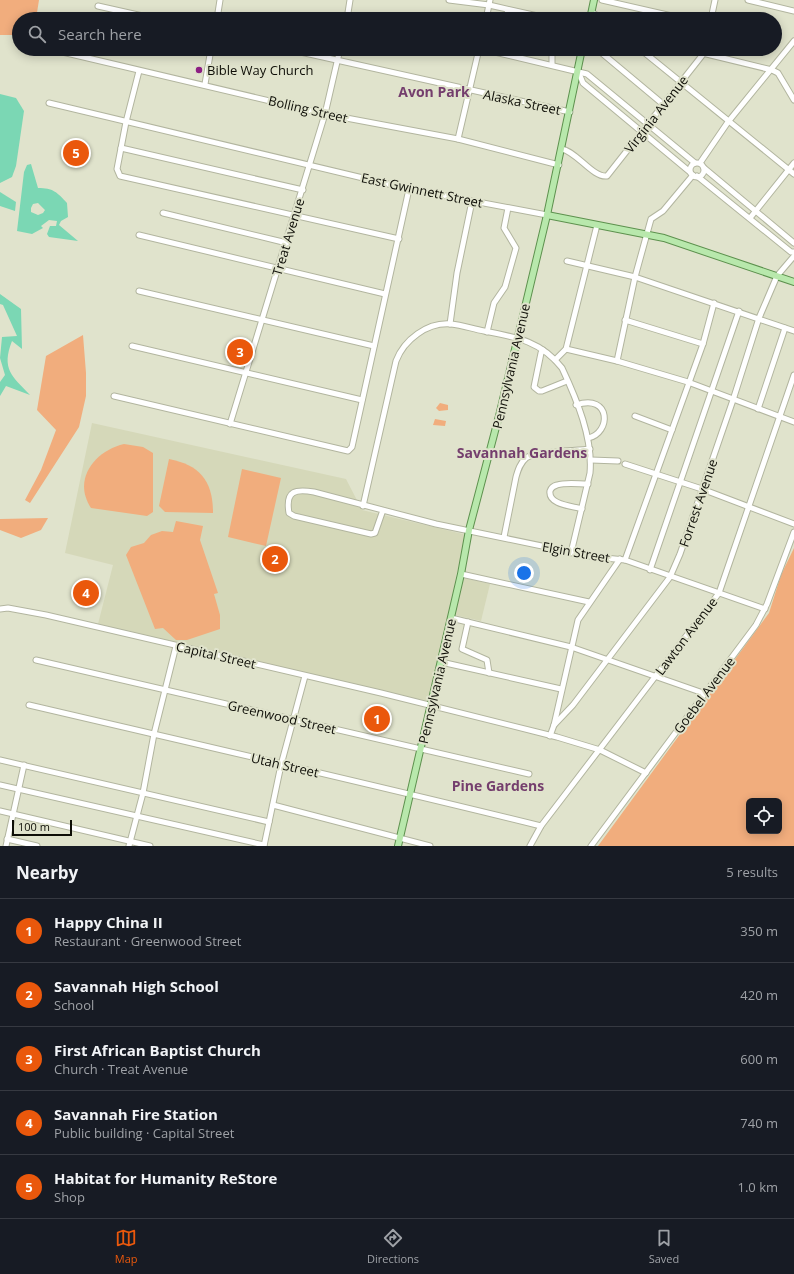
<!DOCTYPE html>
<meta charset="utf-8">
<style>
:root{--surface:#171b24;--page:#242831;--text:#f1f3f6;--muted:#9ea1a6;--line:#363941;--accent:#ea580c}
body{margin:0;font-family:"Open Sans",sans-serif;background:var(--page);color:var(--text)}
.controls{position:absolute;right:12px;bottom:12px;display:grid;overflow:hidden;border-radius:6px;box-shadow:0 2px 10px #0003}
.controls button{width:36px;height:36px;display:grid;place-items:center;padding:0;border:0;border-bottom:1px solid var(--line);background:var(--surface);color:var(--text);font:20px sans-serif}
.scale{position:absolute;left:12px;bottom:10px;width:60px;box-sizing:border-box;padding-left:4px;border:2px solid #0e0e07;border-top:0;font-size:11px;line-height:14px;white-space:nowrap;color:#0e0e07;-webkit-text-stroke:3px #e0e3cc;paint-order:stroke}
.you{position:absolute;left:524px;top:573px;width:14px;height:14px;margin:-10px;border:3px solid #fff;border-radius:50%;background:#1a73e8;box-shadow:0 0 0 6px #1a73e833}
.badge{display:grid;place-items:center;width:26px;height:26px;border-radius:50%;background:var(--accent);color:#fff;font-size:13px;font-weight:700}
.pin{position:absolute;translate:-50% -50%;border:2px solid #fff;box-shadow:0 1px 4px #0006}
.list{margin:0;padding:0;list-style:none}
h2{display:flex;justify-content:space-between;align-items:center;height:52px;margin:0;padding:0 16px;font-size:17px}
h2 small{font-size:13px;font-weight:400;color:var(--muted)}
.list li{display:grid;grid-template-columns:26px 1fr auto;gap:12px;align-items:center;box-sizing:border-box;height:64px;padding:0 16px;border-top:1px solid var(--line)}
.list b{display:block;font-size:15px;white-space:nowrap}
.list p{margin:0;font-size:13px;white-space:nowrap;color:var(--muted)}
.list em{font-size:13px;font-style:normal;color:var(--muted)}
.icon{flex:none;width:22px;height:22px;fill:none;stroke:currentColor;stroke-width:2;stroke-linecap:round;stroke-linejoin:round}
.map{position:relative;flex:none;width:794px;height:846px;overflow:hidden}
.search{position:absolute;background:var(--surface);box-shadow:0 2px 10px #0003;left:12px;right:12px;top:12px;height:44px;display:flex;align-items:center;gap:10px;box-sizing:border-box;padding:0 14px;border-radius:22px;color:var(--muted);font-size:15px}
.sheet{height:372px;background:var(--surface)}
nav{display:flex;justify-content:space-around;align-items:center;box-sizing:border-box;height:56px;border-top:1px solid var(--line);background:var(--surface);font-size:11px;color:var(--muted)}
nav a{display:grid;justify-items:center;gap:2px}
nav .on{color:var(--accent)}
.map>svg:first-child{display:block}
.built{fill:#d5d8b9}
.green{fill:#f1ad7d;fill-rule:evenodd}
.water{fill:#7bd7b4;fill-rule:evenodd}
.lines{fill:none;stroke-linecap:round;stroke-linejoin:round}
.minor-casing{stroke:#b2b59f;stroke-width:7}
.major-casing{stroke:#5d914e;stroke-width:8}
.minor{stroke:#fff;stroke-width:5}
.major{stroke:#b8e8ac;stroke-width:6}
.poi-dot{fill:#8c1f83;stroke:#e0e3cc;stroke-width:1.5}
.labels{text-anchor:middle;stroke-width:4;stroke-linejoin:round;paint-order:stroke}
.poi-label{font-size:13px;fill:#0e0e07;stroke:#e0e3cc;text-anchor:start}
.street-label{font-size:13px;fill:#0e0e07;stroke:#e0e3cc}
.neighbourhood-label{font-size:14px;font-weight:bold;fill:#743e6d;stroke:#e0e3cc}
</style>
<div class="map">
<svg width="794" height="846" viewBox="0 0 794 846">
<rect width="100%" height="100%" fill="#e0e3cc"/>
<g class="built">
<path d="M92 423 346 479 362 510 467 535 457 572 431 706 98 624 113 565 65 553Z"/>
<path d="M464 578 490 584 481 621 455 615Z"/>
</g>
<g class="green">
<path d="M0 0H39L36 19H19V35H0Z"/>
<path d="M83 335 86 373V396L79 427 30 503 25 500 41 470 56 430 37 410 46 356Z"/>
<path d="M440 403 448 405V410L439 411 436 408Z"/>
<path d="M435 419 446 421 445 426 433 425Z"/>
<path d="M124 444 143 447 153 453V512L147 516 91 508C72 479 95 451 124 444Z"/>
<path d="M169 459C200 465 213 481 213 513L165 512 159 506Z"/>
<path d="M242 469 281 478 266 546 228 537Z"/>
<path d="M48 518 41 530 21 538 0 530V519Z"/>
<path d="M176 521 203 526 200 540 218 593 214 594 220 615V629L187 640H176L163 628 155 629 126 555 131 547 144 543 151 535 162 531 173 532Z"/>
<path d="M794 548V846H598L769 613 781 575ZM749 801H779V831H749Z"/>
</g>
<g class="water">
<path d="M0 94 16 98 24 111 16 166 12 177 0 183Z"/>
<path d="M31 164 38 188C53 188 57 192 67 203L68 217 61 221 59 225 78 241 49 237 47 234 50 226H56L57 221 49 220 41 226 43 228 32 234 17 231 24 172 27 165ZM38 203 45 210 43 213 38 215 31 212V208L33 204Z"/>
<path d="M0 192 16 202 15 211 0 206Z"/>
<path d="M0 294 21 309 22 349 12 341C1 369 12 376 30 395L6 386 0 396V382L5 375 0 358 2 337 17 336 3 305 0 304Z"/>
</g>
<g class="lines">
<defs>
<g id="minor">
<path d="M449 0 489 5 551 19"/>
<path d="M602 0 685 19"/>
<path d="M748 0 794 11"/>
<path d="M98 6 156 19"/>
<path d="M507 10 512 19"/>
<path d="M592 12 602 19"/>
<path d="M217 19 220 0"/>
<path d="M347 19 350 0"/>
<path d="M486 19 490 0"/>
<path d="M711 19 715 0"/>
<path d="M287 49 570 112"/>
<path d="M415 49 435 52"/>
<path d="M482 49 587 74 695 163"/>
<path d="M548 49 552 54V64"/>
<path d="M597 49 664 105"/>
<path d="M640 49 794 174"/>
<path d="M686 49 772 70 778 73 794 100"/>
<path d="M58 51 325 114 458 139 559 165"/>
<path d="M139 71 126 122 117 169 120 176 399 239"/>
<path d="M578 71 583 83 690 172"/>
<path d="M205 84 211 49"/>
<path d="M49 103 409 189 547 215"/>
<path d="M458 139 479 49"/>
<path d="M121 148 303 190"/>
<path d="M562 149C577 152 593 178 607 176L704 53 705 49"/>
<path d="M700 163 728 122 794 41"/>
<circle cx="697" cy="170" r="7"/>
<path d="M704 168 794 243"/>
<path d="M697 176 791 252H794"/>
<path d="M163 213 287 243"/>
<path d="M750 218 794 163"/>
<path d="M139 235 385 294"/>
<path d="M567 261 635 277 794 331"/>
<path d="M139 291 374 346"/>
<path d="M625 320 703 344"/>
<path d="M450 324 457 273 472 201"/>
<path d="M487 332 494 303 505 287 516 248 504 228 508 208"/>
<path d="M132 346 362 400"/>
<path d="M566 349 617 361 688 382 794 422"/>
<path d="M543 350 541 353 534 387 539 391H542L567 381"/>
<path d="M555 360 566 349 597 225"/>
<path d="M617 361 635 277 651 219 663 211 693 175"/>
<path d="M114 396 348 451 352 447 409 189"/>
<path d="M576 405C612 393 611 434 588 438"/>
<path d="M758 409 785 328"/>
<path d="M635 416 672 430"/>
<path d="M230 424 325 114 340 49"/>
<path d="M591 460 618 461"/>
<path d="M625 464 702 489 794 524"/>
<path d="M363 506 396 361C404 340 427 322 451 324 462 325 473 329 484 331 516 337 541 341 562 368 577 400 593 438 590 473L571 553"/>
<path d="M582 509C573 506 548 505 550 491 551 488 553 486 557 485 566 482 578 484 588 484"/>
<path d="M383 510 375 533 371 534 294 516 289 513C285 490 296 489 314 492L436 524 595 557 625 560 765 609"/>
<path d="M504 537 516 477C518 470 520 463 526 458 535 451 576 451 590 449"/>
<path d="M625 560 703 344 714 303"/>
<path d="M650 570 739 311"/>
<path d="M461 574 589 602"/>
<path d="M0 609 8 608 46 615 381 693 557 737 600 750 646 773"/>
<path d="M451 618 571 647 706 694"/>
<path d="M468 622 462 649 487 660 489 673"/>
<path d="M36 660 529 774"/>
<path d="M441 662 561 689"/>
<path d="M29 705C200 745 371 784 541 826"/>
<path d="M554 725 573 705 670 577 680 554 733 400 759 318 777 276 794 256"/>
<path d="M550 736 554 725 578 620 620 559"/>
<path d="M0 760 269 822"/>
<path d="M0 785 264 845"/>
<path d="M273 805 430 846"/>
<path d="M0 811 150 846"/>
<path d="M7 839 37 846"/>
<path d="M6 846 24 765"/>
<path d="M129 846 143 793 154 734 176 646"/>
<path d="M264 846 281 765 305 676"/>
<path d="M530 846 541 826 719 593 794 375"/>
<path d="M591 846 756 625 767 604 794 532"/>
</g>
<g id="major">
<path d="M590 19 594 0"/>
<path d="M547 215 664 238 794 282"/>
<path d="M398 846 461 574 469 530 500 412 547 215 582 49"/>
</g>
</defs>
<use href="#minor" class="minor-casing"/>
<use href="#major" class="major-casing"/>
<use href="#minor" class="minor"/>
<use href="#major" class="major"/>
</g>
<circle class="poi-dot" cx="199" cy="70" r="4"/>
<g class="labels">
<g class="poi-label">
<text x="207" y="75">Bible Way Church</text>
</g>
<g class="street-label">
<text transform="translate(522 102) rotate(12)" y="5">Alaska Street</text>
<text transform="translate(308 109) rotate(13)" y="5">Bolling Street</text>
<text transform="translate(656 114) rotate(-52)" y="5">Virginia Avenue</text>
<text transform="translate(422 190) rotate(12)" y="5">East Gwinnett Street</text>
<text transform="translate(288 237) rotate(-73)" y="5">Treat Avenue</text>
<text transform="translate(511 366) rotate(-77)" y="5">Pennsylvania Avenue</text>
<text transform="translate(698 503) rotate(-71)" y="5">Forrest Avenue</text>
<text transform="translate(576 552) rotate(10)" y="5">Elgin Street</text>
<text transform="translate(686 636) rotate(-53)" y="5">Lawton Avenue</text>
<text transform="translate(216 655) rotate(13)" y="5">Capital Street</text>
<text transform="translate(437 681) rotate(-77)" y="5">Pennsylvania Avenue</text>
<text transform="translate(704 695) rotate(-53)" y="5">Goebel Avenue</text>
<text transform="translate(282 717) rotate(13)" y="5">Greenwood Street</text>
<text transform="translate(285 765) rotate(13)" y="5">Utah Street</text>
</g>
<g class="neighbourhood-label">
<text x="434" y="97">Avon Park</text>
<text x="522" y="458">Savannah Gardens</text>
<text x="498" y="791">Pine Gardens</text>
</g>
</g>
</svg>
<div class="controls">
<button><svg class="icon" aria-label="locate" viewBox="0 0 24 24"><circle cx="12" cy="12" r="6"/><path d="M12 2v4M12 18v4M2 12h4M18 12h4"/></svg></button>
</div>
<div class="scale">100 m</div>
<div class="you"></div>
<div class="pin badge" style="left:377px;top:719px">1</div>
<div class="pin badge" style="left:275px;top:559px">2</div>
<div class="pin badge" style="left:240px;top:352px">3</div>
<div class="pin badge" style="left:86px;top:593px">4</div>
<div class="pin badge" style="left:76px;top:153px">5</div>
<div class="search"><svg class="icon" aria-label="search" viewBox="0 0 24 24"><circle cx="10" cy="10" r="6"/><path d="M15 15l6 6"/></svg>Search here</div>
</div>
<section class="sheet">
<h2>Nearby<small>5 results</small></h2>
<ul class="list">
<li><span class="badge">1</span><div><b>Happy China II</b><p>Restaurant · Greenwood Street</p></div><em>350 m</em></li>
<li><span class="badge">2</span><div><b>Savannah High School</b><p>School</p></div><em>420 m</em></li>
<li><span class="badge">3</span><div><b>First African Baptist Church</b><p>Church · Treat Avenue</p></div><em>600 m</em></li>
<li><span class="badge">4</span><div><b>Savannah Fire Station</b><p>Public building · Capital Street</p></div><em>740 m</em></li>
<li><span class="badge">5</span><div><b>Habitat for Humanity ReStore</b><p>Shop</p></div><em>1.0 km</em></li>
</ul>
</section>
<nav>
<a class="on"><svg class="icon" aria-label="map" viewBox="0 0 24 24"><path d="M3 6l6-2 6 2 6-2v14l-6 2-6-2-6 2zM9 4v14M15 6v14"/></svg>Map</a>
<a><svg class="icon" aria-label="directions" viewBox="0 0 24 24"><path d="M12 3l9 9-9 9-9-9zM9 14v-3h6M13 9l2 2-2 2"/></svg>Directions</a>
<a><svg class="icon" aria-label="saved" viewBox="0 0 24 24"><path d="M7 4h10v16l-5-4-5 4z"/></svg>Saved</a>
</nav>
